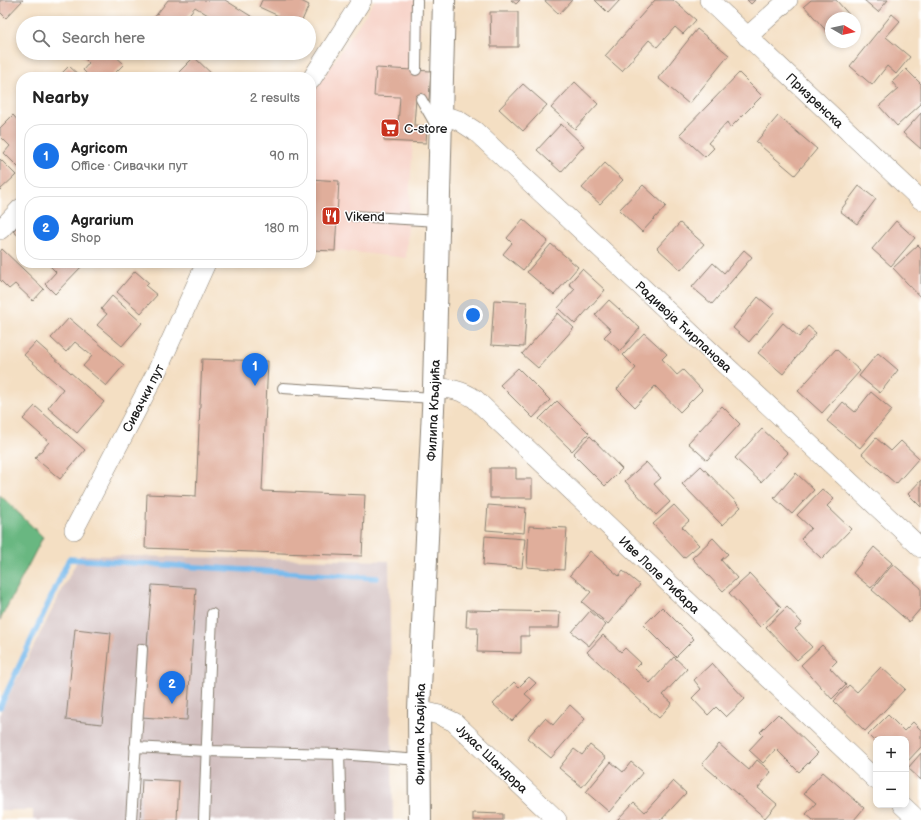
<!DOCTYPE html>
<meta charset="utf-8">
<style>
:root{--surface:#fff;--page:#f6f6f6;--text:#222;--muted:#767676;--line:#e0e0e0;--accent:#1a73e8}
body{margin:0;font-family:"Balsamiq Sans",sans-serif;background:var(--page);color:var(--text)}
.controls{position:absolute;right:12px;bottom:12px;display:grid;overflow:hidden;border-radius:8px;box-shadow:0 2px 6px #0003}
.controls button{width:36px;height:36px;display:grid;place-items:center;padding:0;border:0;border-bottom:1px solid var(--line);background:var(--surface);color:var(--text);font:20px sans-serif}
.compass{position:absolute;left:825px;top:12px;width:36px;height:36px;border-radius:50%;background:var(--surface);box-shadow:0 2px 6px #0003;rotate:99deg}
.you{position:absolute;left:473px;top:315px;width:14px;height:14px;margin:-10px;border:3px solid #fff;border-radius:50%;background:#1a73e8;box-shadow:0 0 0 6px #1a73e833}
.badge{display:grid;place-items:center;width:26px;height:26px;border-radius:50%;background:var(--accent);color:#fff;font-size:13px;font-weight:700}
.pin{position:absolute;translate:-50% -33px;filter:drop-shadow(0 1px 2px #0008)}
.pin::after{content:'';position:absolute;top:21px;width:14px;height:12px;background:inherit;clip-path:polygon(0 0,100% 0,50% 100%)}
.list{margin:0;padding:0;list-style:none}
h2{display:flex;justify-content:space-between;align-items:center;height:52px;margin:0;padding:0 16px;font-size:17px}
h2 small{font-size:13px;font-weight:400;color:var(--muted)}
.list li{display:grid;grid-template-columns:26px 1fr auto;gap:12px;align-items:center;box-sizing:border-box;height:64px;margin:0 8px 8px;padding:0 8px;border:1px solid var(--line);border-radius:16px}
.list b{display:block;font-size:15px;white-space:nowrap}
.list p{margin:0;font-size:13px;white-space:nowrap;color:var(--muted)}
.list em{font-size:13px;font-style:normal;color:var(--muted)}
.icon{flex:none;width:22px;height:22px;fill:none;stroke:currentColor;stroke-width:2;stroke-linecap:round;stroke-linejoin:round}
.map{position:relative;flex:none;width:921px;height:820px;overflow:hidden}
.search{position:absolute;background:var(--surface);box-shadow:0 2px 6px #0003;left:16px;top:16px;width:300px;height:44px;display:flex;align-items:center;gap:10px;box-sizing:border-box;padding:0 14px;border-radius:22px;color:var(--muted);font-size:15px}
.panel{position:absolute;background:var(--surface);box-shadow:0 2px 6px #0003;left:16px;top:72px;width:300px;height:196px;border-radius:16px}
.map>svg:first-child{display:block}
.built{fill:#f7d1c6}
.industrial{fill:#d2bfbf}
.forest{fill:#69b781;stroke:#426a4e}
.lines{fill:none;stroke-linecap:round;stroke-linejoin:round}
.stream{stroke:#76b9ec;stroke-width:5.5}
.building{fill:#e0ae9b}
.lane-casing{stroke:#887e70;stroke-width:12}
.street-casing{stroke:#887e70;stroke-width:20}
.secondary-casing{stroke:#887e70;stroke-width:24}
.lane{stroke:#fff;stroke-width:10}
.street{stroke:#fff;stroke-width:19}
.secondary{stroke:#fff;stroke-width:22}
.labels{text-anchor:middle;stroke-width:3;stroke-linejoin:round;paint-order:stroke}
.street-label{font-size:13px;fill:#1c1c1c;stroke:#fff}
.poi-label{font-size:13px;fill:#1c1c1c;stroke:#fff;text-anchor:start}
</style>
<div class="map">
<svg width="921" height="820" viewBox="0 0 921 820">
<rect width="100%" height="100%" fill="#fff"/>
<filter id="ink" filterUnits="userSpaceOnUse"><feTurbulence type="fractalNoise" baseFrequency=".025" numOctaves="2"/><feDisplacementMap in="SourceGraphic" scale="8" xChannelSelector="R" yChannelSelector="G"/><feConvolveMatrix kernelMatrix="1 2 1 2 8 2 1 2 1" color-interpolation-filters="sRGB"/></filter>
<filter id="wash" filterUnits="userSpaceOnUse"><feTurbulence type="fractalNoise" baseFrequency=".012" numOctaves="4" result="noise"/><feDisplacementMap in="SourceGraphic" scale="16" xChannelSelector="R" yChannelSelector="G"/><feGaussianBlur stdDeviation="0.9" result="paint"/><feColorMatrix in="noise" values="0 0 0 0 0 0 0 0 0 0 0 0 0 0 0 0 0 1.4 0 .05"/><feComposite in="paint" operator="in"/></filter>
<g filter="url(#wash)">
<rect width="100%" height="100%" fill="#f4dfc3"/>
<path class="built" d="M375 0H421L406 258 311 247V96Z"/>
<path class="industrial" d="M80 555 389 561 393 820H33V810H0V713Z"/>
<path class="forest" d="M0 495 43 537 0 620Z"/>
<g class="lines">
<path class="stream" d="M0 707 69 559 377 578"/>
</g>
<g id="blocks">
<g class="building">
<path d="M0 0H23L6 18 0 12Z"/>
<path d="M168 0H225L262 23H221L195 7 182 23H150Z"/>
<path d="M262 0H299L309 5 301 23H278L281 17 259 7Z"/>
<path d="M511 0H520L516 4Z"/>
<path d="M544 0H572L559 14Z"/>
<path d="M595 0H620L608 13Z"/>
<path d="M655 0H673L696 20 683 34 675 27 657 47 649 40 622 71 605 56Z"/>
<path d="M747 0H755L751 4Z"/>
<path d="M811 0H836L852 18H831V36L804 6Z"/>
<path d="M864 0H888L878 12Z"/>
<path d="M490 12H518V47H491Z"/>
<path d="M892 14 900 21 886 37 910 57 896 74 887 66 872 85 850 66Z"/>
<path d="M697 29 729 55 689 104 658 78Z"/>
<path d="M79 53H112L124 64 111 77H90L83 70 89 63Z"/>
<path d="M194 57 215 77H182L178 73Z"/>
<path d="M69 66 81 77H58Z"/>
<path d="M376 68 431 71 429 100 416 99 414 125 427 126 426 143 384 141 385 123 398 124 400 97 374 96Z"/>
<path d="M906 69 921 84V104L897 126 879 106 898 89 892 82Z"/>
<path d="M739 73 762 96 730 128 727 122 708 143 714 148 705 157 680 134Z"/>
<path d="M575 82 598 104 575 129 551 108Z"/>
<path d="M523 84 547 105 523 131 499 109Z"/>
<path d="M921 113V149L903 133Z"/>
<path d="M13 115 21 124V170L4 153 10 146 0 136V128Z"/>
<path d="M778 116 817 149 795 175 756 142Z"/>
<path d="M561 124 584 146 561 172 537 150Z"/>
<path d="M0 159 16 175 0 190Z"/>
<path d="M605 163 623 180 600 204 582 188Z"/>
<path d="M311 179 339 181 335 251 311 250Z"/>
<path d="M643 185 666 206 642 232 619 210Z"/>
<path d="M859 186 876 199 857 224 840 211Z"/>
<path d="M523 219 548 241 523 270 503 254 512 243 507 238Z"/>
<path d="M896 221 915 238 891 266 872 249Z"/>
<path d="M21 223V238L13 231Z"/>
<path d="M680 223 704 244 681 270 657 248Z"/>
<path d="M551 244 578 267 554 295 527 272Z"/>
<path d="M918 245 921 248V298L893 268Z"/>
<path d="M2 249 44 289 33 301 15 284 9 289 0 280V252Z"/>
<path d="M744 250 752 257 712 304 692 287 713 263 724 273Z"/>
<path d="M47 263H85L55 294 45 284 56 272Z"/>
<path d="M582 269 605 290 575 324 558 308 575 289 569 284Z"/>
<path d="M135 271 149 283 146 286 157 295 141 313 117 292Z"/>
<path d="M112 296 142 323 122 346 97 325 107 314 101 309Z"/>
<path d="M758 297 775 311 749 342 733 328Z"/>
<path d="M494 300 527 302 524 347 491 345Z"/>
<path d="M609 300 640 328 620 351 604 337 611 330 595 315Z"/>
<path d="M558 313 574 328 538 368 522 354Z"/>
<path d="M69 318 124 365 106 386 83 366 92 356 75 342 66 352 51 338Z"/>
<path d="M783 323 799 337 808 326 816 333 783 374 758 353Z"/>
<path d="M644 333 667 354 662 359 677 375 683 370 702 390 680 412 655 386 635 407 617 389 636 368 623 355Z"/>
<path d="M36 342 104 402 77 433 48 408 63 389 24 355Z"/>
<path d="M836 349 860 371 822 413 798 391Z"/>
<path d="M878 353 898 370 880 393 859 376Z"/>
<path d="M202 359 268 361 262 491 365 495 362 556 145 548 147 494 196 496Z"/>
<path d="M518 368 550 400 533 418 500 385Z"/>
<path d="M871 392 892 410 860 448 827 421 843 402 855 412Z"/>
<path d="M557 401 589 433 572 451 539 419Z"/>
<path d="M35 406 85 450 60 479 35 458 49 442 23 419Z"/>
<path d="M722 406 740 424 707 460 688 443Z"/>
<path d="M762 429 788 453 761 482 735 458Z"/>
<path d="M590 436 622 469 605 486 573 454Z"/>
<path d="M876 438 891 451 901 441 919 458 896 484 862 454Z"/>
<path d="M646 462 661 478 654 484 670 502 656 515 625 481Z"/>
<path d="M701 466 741 507 722 525 682 484Z"/>
<path d="M490 468H516V479H532V498H490Z"/>
<path d="M796 473 814 490 792 514 774 498Z"/>
<path d="M921 480V507L908 494Z"/>
<path d="M822 489 834 499 827 506 851 529 822 559 801 539 811 528 797 515Z"/>
<path d="M488 505 526 508 524 533 486 530Z"/>
<path d="M674 505 689 521 682 527 699 545 684 558 653 524Z"/>
<path d="M529 526 567 528 564 570 527 567Z"/>
<path d="M485 536 525 539 522 568 483 565Z"/>
<path d="M713 538 728 554 721 560 737 578 723 591 692 558Z"/>
<path d="M874 547 892 563 871 588 853 573Z"/>
<path d="M590 551 619 576 623 571 640 585 608 624 582 602 591 592 570 575Z"/>
<path d="M893 564 921 588V608L909 622 872 590Z"/>
<path d="M750 574 781 607 760 627 729 593Z"/>
<path d="M152 585 196 588 187 720 141 717Z"/>
<path d="M662 607 694 639 676 657 644 625Z"/>
<path d="M787 607 802 623 795 629 812 647 797 660 766 627Z"/>
<path d="M467 610 560 612 559 628H529V636H521V653L477 652 478 627H466Z"/>
<path d="M590 611 606 625 589 646 572 632Z"/>
<path d="M75 629 111 633 102 724 66 720Z"/>
<path d="M603 635 621 652 625 648 641 663 635 669 650 683 674 657 687 669 663 695 672 703 659 718 587 652Z"/>
<path d="M822 645 837 661 830 668 846 685 832 699 801 665Z"/>
<path d="M712 663 745 699 726 717 716 707 708 715 692 698 701 689 694 680Z"/>
<path d="M881 667 905 689 865 731 834 701 849 685 857 692Z"/>
<path d="M529 677 536 683 525 694 532 700 512 721 493 704 514 682 519 687Z"/>
<path d="M570 705 585 719 551 758 527 738 545 718 553 725Z"/>
<path d="M778 714 818 753 799 772 776 749 763 763 749 750 763 735 760 732Z"/>
<path d="M888 715 904 731 913 722 921 730V747L906 763V739H876V743L868 735Z"/>
<path d="M719 744 749 770 757 760 771 772 758 788 777 804 765 818 702 764Z"/>
<path d="M590 745 606 758 582 787 559 768 574 749 582 755Z"/>
<path d="M921 753V780L908 768Z"/>
<path d="M611 762 623 772 631 762 643 772 609 812 586 792Z"/>
<path d="M823 772 864 808 854 820H813L806 814 816 803 804 793Z"/>
<path d="M142 779 179 781 177 820H140Z"/>
<path d="M673 781 686 793 661 820H617L634 802 645 812Z"/>
<path d="M473 813 503 814V820H473Z"/>
</g>
</g>
</g>
<g filter="url(#ink)">
<use href="#blocks" fill-opacity="0" stroke="#887e70" stroke-width="1"/>
<g class="lines">
<defs>
<g id="lane">
<path d="M416 70 417 0"/>
<path d="M421 99 437 127"/>
<path d="M354 216 438 221"/>
<path d="M283 388 433 398"/>
<path d="M135 747 206 751 339 754 420 760"/>
<path d="M339 754 341 820"/>
<path d="M131 820 142 649"/>
<path d="M204 820 212 614"/>
</g>
<g id="street">
<path id="s1" d="M709 0 921 200"/>
<path d="M747 37 788 0"/>
<path d="M311 80 362 0"/>
<path id="s2" d="M440 115 458 120 475 131 921 548"/>
<path d="M0 230 21 208"/>
<path id="s3" d="M434 388C450 388 462 390 475 399L876 780"/>
<path id="s4" d="M74 530 157 371 206 263"/>
<path id="s5" d="M419 710 439 715 454 722 557 820"/>
<path d="M902 805 918 820"/>
</g>
<g id="secondary">
<path id="s6" d="M420 820 419 710 434 388 444 0"/>
</g>
</defs>
<use href="#lane" class="lane-casing"/>
<use href="#street" class="street-casing"/>
<use href="#secondary" class="secondary-casing"/>
<use href="#lane" class="lane"/>
<use href="#street" class="street"/>
<use href="#secondary" class="secondary"/>
</g>
</g>
<defs>
<symbol id="supermarket-square" viewBox="-11 -11 22 22"><rect x="-9" y="-9" width="18" height="18" rx="4" fill="#c8321e" stroke="#fff"/><path d="M-6-5.5h2.5l.6 2H6L4.5 2H-2.5L-4.4-4H-6ZM-1.5 3.2a1.3 1.3 0 1 0 .1 0ZM3 3.2a1.3 1.3 0 1 0 .1 0Z" fill="#fff"/></symbol>
<symbol id="restaurant-square" viewBox="-11 -11 22 22"><rect x="-9" y="-9" width="18" height="18" rx="4" fill="#c8321e" stroke="#fff"/><path d="M-5-6h1v4h1v-4h1v4h1v-4h1v5L-1.5 .5V6h-2V.5L-5-1ZM5-6V6H3V1.5H1.5Q1.5-4 5-6Z" fill="#fff"/></symbol>
</defs>
<g fill-rule="evenodd">
<use href="#supermarket-square" x="379" y="117" width="22" height="22"/>
<use href="#restaurant-square" x="320" y="205" width="22" height="22"/>
</g>
<g class="labels">
<g class="street-label">
<text dy="5" stroke="none"><textPath href="#s1" startOffset="146">Призренска</textPath></text>
<text dy="5" stroke="none"><textPath href="#s2" startOffset="325">Радивоја Ћирпанова</textPath></text>
<text dy="5" stroke="none"><textPath href="#s4" startOffset="149">Сивачки пут</textPath></text>
<text dy="5" stroke="none"><textPath href="#s6" startOffset="410">Филипа Кљајића</textPath></text>
<text dy="5" stroke="none"><textPath href="#s3" startOffset="298">Иве Лоле Рибара</textPath></text>
<text dy="5" stroke="none"><textPath href="#s6" startOffset="86">Филипа Кљајића</textPath></text>
<text dy="5" stroke="none"><textPath href="#s5" startOffset="90">Јухас Шандора</textPath></text>
</g>
<g class="poi-label">
<text x="404" y="133">C-store</text>
<text x="345" y="221">Vikend</text>
</g>
</g>
</svg>
<div class="controls">
<button>+</button>
<button>−</button>
</div>
<svg class="compass" viewBox="-18 -18 36 36"><path d="M0-13l5 13h-10z" fill="#e53935"/><path d="M0 13l5-13h-10z" fill="#767676"/></svg>
<div class="you"></div>
<div class="pin badge" style="left:255px;top:386px">1</div>
<div class="pin badge" style="left:172px;top:704px">2</div>
<div class="search"><svg class="icon" aria-label="search" viewBox="0 0 24 24"><circle cx="10" cy="10" r="6"/><path d="M15 15l6 6"/></svg>Search here</div>
<section class="panel">
<h2>Nearby<small>2 results</small></h2>
<ul class="list">
<li><span class="badge">1</span><div><b>Agricom</b><p>Office · Сивачки пут</p></div><em>90 m</em></li>
<li><span class="badge">2</span><div><b>Agrarium</b><p>Shop</p></div><em>180 m</em></li>
</ul>
</section>
</div>
